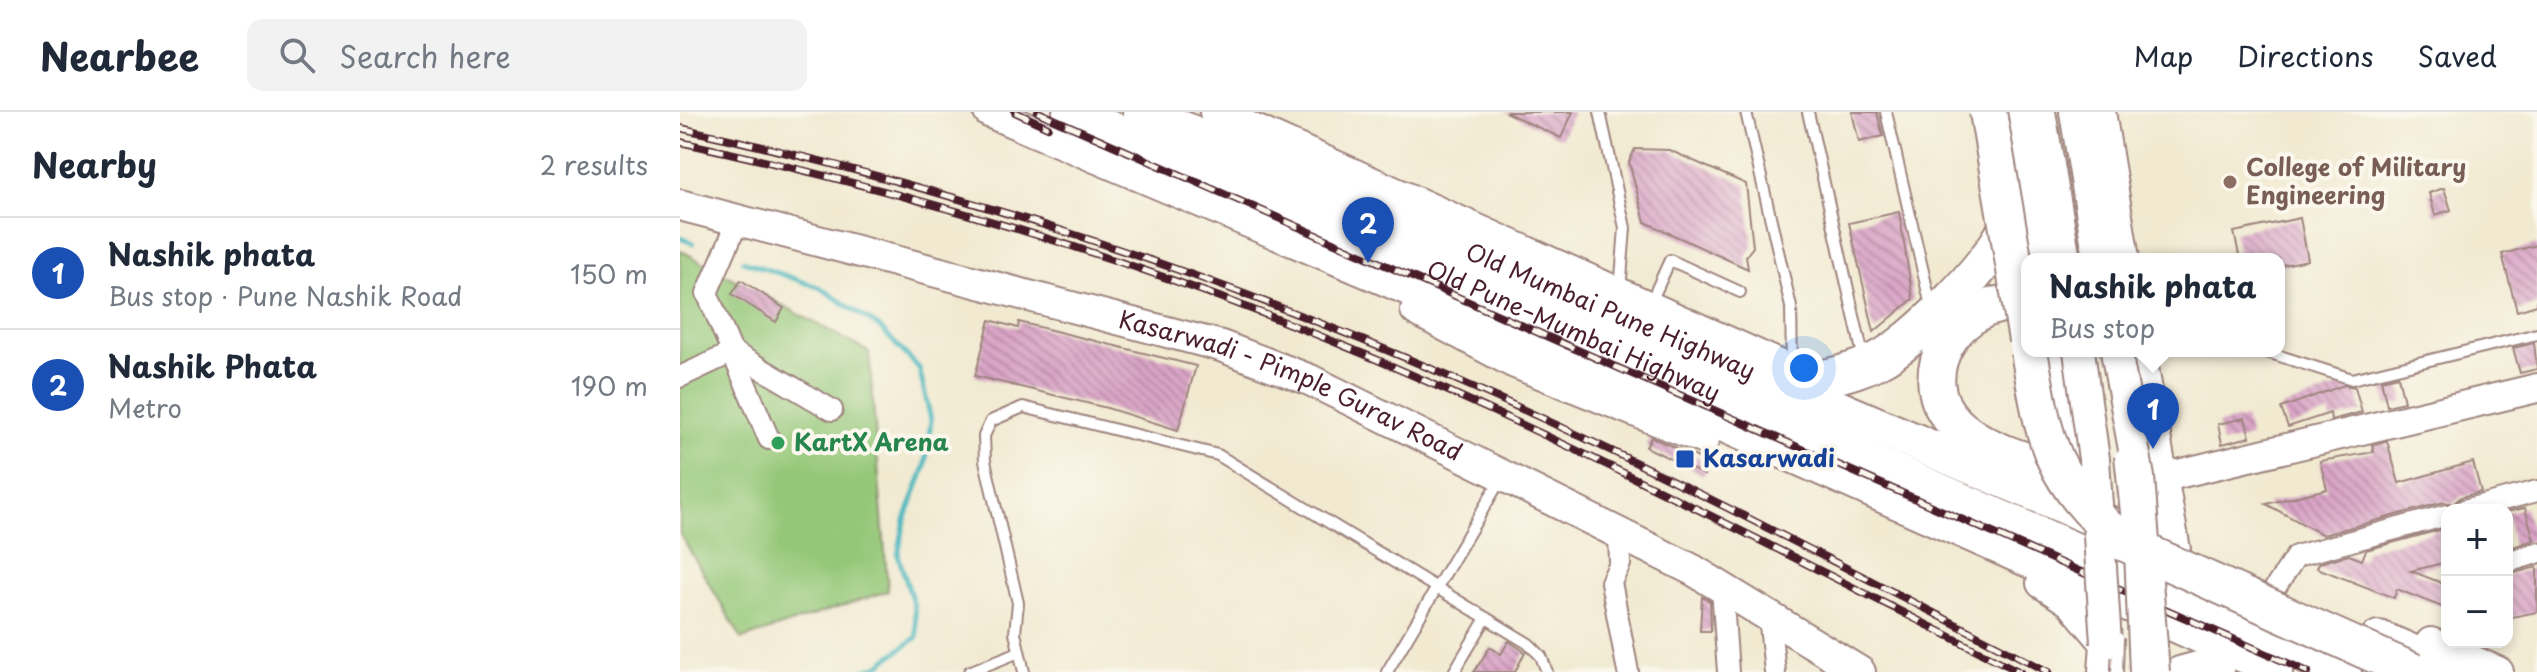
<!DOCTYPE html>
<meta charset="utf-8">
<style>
:root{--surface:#fff;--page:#f2f2f3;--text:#1f2937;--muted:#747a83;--line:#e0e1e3;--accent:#ea580c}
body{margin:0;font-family:"Playpen Sans",sans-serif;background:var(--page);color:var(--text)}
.controls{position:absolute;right:24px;bottom:24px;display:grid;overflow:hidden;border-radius:16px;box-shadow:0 4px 12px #0003}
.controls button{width:72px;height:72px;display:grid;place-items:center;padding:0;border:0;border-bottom:2px solid var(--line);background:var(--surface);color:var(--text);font:40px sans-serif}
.you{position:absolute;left:1124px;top:256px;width:28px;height:28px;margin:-20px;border:6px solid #fff;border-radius:50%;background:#1a73e8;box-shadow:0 0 0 12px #1a73e833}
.badge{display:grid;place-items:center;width:52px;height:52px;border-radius:50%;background:var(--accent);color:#fff;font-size:26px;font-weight:700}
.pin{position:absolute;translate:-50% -66px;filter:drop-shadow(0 2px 4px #0008)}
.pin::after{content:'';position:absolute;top:42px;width:28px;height:24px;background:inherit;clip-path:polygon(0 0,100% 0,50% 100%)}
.popup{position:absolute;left:1341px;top:141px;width:264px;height:104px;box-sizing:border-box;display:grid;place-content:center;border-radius:16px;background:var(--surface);filter:drop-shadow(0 2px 6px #0005);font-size:26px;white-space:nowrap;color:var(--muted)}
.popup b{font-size:30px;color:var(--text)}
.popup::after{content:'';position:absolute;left:50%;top:100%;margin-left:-16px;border:16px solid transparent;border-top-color:var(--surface)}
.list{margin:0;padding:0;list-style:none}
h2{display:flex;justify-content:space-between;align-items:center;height:104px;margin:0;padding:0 32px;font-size:34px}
h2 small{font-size:26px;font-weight:400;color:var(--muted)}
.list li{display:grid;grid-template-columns:52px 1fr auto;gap:24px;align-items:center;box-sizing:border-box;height:112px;padding:0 32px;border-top:2px solid var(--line)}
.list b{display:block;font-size:30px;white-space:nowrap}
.list p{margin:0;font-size:26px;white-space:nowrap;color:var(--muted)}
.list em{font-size:26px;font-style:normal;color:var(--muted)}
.icon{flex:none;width:44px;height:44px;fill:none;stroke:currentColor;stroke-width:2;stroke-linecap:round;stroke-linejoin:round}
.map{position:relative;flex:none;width:1857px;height:560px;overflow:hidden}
header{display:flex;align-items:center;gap:48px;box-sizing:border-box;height:112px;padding:0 40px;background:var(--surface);border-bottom:2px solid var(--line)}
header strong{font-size:38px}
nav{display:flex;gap:44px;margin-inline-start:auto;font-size:28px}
.search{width:560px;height:72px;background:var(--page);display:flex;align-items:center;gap:20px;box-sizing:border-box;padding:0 28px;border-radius:16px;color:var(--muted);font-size:30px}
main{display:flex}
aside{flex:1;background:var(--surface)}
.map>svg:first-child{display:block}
.park{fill:#94c778;stroke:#6f7352;stroke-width:2}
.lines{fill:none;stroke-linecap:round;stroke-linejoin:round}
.stream{stroke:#48b7bf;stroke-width:5}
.building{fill:url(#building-back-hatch)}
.lane-casing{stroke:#9e847e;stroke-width:14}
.street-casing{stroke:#9e847e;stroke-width:24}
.secondary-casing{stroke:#9e847e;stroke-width:32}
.primary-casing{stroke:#9e847e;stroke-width:34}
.highway-casing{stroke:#9e847e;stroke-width:40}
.lane{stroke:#fff;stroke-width:10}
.street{stroke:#fff;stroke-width:20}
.secondary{stroke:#fff;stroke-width:28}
.primary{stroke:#fff;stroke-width:30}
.highway{stroke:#fff;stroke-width:36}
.rail-casing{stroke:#4a1f2b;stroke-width:8}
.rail{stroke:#fbf7ec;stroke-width:5;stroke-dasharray:15;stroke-linecap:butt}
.lane-bridge-casing{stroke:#9e847e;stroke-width:14;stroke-linecap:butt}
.primary-bridge-casing{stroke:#9e847e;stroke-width:34;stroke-linecap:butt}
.highway-bridge-casing{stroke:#9e847e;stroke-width:40;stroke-linecap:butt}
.lane-bridge{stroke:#fff;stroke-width:10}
.primary-bridge{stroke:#fff;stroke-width:30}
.highway-bridge{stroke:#fff;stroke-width:36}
.education-dot{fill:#8d6e63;stroke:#fbf7ec;stroke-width:3}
.leisure-dot{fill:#2e9e5b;stroke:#fbf7ec;stroke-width:3}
.transit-dot{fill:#1a4fb4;stroke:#fbf7ec;stroke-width:3}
.labels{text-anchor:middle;stroke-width:8;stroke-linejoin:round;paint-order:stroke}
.education-label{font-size:24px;font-weight:bold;fill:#785e54;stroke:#fbf7ec;text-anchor:start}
.street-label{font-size:24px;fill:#4a1f2b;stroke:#fbf7ec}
.leisure-label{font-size:24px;font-weight:bold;fill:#27864d;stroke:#fbf7ec;text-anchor:start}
.transit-label{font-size:24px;font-weight:bold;fill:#164399;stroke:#fbf7ec;text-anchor:start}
</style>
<header>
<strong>Nearbee</strong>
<div class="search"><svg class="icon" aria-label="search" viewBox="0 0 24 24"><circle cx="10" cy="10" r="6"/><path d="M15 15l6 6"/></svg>Search here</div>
<nav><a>Map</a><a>Directions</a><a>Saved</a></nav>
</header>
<main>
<aside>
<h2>Nearby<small>2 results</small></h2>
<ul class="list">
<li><span class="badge" style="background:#1a4fb4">1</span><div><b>Nashik phata</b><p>Bus stop · Pune Nashik Road</p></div><em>150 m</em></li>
<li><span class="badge" style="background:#1a4fb4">2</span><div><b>Nashik Phata</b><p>Metro</p></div><em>190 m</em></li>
</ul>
</aside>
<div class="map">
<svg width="1857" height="560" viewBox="0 0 1857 560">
<defs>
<pattern id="building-back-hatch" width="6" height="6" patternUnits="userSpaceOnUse" patternTransform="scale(2)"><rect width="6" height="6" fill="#d9a4c6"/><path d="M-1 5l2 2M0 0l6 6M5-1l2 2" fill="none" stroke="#b285a1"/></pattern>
</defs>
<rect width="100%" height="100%" fill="#fbf7ec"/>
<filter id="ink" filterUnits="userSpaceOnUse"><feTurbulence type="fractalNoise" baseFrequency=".0125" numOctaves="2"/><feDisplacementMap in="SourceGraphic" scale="16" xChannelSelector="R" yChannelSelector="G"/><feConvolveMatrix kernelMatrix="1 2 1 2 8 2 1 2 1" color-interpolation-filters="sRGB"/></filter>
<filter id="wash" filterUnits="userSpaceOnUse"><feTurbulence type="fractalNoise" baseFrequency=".006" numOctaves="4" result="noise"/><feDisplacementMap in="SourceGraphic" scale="32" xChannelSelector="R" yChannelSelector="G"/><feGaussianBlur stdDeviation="1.8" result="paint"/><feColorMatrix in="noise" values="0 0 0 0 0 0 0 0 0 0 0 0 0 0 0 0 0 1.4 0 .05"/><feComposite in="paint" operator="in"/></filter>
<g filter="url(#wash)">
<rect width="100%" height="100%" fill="#f1ead1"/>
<path class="park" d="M0 138 189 240 208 479 62 527 0 422Z"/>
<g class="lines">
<g class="stream">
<path d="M0 126 13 131"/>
<path d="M63 149 141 176 199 215 239 256 251 308 245 355 225 408 218 443 234 494 237 525 199 553 180 560"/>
</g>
</g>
<g id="blocks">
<g class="building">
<path d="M825 0H893L881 26Z"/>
<path d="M1172 0H1197L1203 24 1179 30Z"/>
<path d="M955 37 989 38 1066 72 1073 135 1066 144 1068 157 965 110 949 50Z"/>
<path d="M1764 76 1771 98 1755 103 1749 81Z"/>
<path d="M1219 100 1233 187 1194 220 1169 111Z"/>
<path d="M1620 106 1628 148 1599 154V147H1560L1554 120Z"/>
<path d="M1857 133V193L1837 199 1822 142Z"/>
<path d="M61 168 104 196 96 210 52 182Z"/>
<path d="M310 208 338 216 339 210 516 254 498 318 427 296 295 264Z"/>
<path d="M1854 231 1857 257 1840 261 1833 236Z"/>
<path d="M1718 264 1724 290 1707 294 1701 268Z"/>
<path d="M1664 273 1675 275 1682 300 1651 308 1650 301 1608 315 1601 296Z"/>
<path d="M1565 306 1570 325 1542 332 1538 312Z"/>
<path d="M971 325 1030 351 1024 363 966 335Z"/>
<path d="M1707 329 1719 371 1793 350 1801 380 1781 385 1773 392 1764 390 1643 423 1586 392 1647 377 1640 349 1694 340 1692 333Z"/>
<path d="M1845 396 1854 428 1833 435 1827 400Z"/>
<path d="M1767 416V450L1731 459 1767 473V497L1717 477 1714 486 1637 456 1639 451 1669 443 1682 448 1686 438Z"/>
<path d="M1857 455V500L1827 506V463Z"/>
<path d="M1022 485 1030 489 1031 519H1020Z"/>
<path d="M829 529 845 540 835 560H794L810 535 821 542Z"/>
</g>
</g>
</g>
<g filter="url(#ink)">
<use href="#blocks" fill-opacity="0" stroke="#9e847e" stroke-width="2"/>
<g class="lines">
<defs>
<g id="lane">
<path d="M920 0 945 116 940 179"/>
<path d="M1066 0 1111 195 1112 253"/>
<path d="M1128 0 1184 248"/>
<path d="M1206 0 1251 194"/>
<path d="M970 192 990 148 1060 180"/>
<path d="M1584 239 1672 267 1857 222"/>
<path d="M289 560 339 540"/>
<path d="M344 560 335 521 338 491 305 349 304 324 311 309 343 295 538 343 849 532 861 544 867 560"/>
<path d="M707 560 822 365"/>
<path d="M774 560 806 506"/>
</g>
<g id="street">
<path d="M58 109 27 181 89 327"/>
<path d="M0 265 53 240 152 298"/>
<path d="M1784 398 1857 379"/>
<path d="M939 421 940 452 931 470 948 560"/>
<path d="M1827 450 1857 441"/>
<path d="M1042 476 1048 560"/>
<path d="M1592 481 1616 444 1767 403"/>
<path d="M1089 504 1095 560"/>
</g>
<path id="secondary" d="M1477 367 1857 276"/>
<g id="primary">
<path d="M309 0 877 241 1597 560"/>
<path d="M535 0 1128 266"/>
<path d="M1360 0 1385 147"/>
<path d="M1395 0 1419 147"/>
<path id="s1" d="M0 93 541 234 630 268 1013 458 1180 560"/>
<path d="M736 198 833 250 1024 327"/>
<path d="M1362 471 1391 490 1426 531 1424 560"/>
<path d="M1751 531 1818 560"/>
<path d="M1500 560 1518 555 1539 560"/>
</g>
<g id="highway">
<path id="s2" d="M391 0 1395 439 1663 560"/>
<path id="s3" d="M461 0 1428 412"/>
<path d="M1332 0 1356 147"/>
<path d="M1417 0 1441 147"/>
<path d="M1347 192C1277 181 1226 267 1277 313 1305 339 1354 352 1390 361"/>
<path d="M1370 239 1388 353"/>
<path d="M1457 239 1492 438"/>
<path d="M1134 268C1156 264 1177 259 1198 248 1234 230 1309 154 1326 117 1335 95 1337 68 1340 45"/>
<path d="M1699 527 1776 560"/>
</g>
</defs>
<use href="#lane" class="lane-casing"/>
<use href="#street" class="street-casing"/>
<use href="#secondary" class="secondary-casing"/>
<use href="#primary" class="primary-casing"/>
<use href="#highway" class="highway-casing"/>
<use href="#lane" class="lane"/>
<use href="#street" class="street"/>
<use href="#secondary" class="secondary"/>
<use href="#primary" class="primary"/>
<use href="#highway" class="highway"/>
<defs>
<g id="rail">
<path d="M335 0 368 15"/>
<path d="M358 0 1628 560"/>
<path d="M0 16C235 67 465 139 687 230 921 325 1145 446 1369 560"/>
<path d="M0 30C233 80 466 150 686 243 909 338 1124 451 1340 560"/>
</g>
</defs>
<use href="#rail" class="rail-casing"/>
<use href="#rail" class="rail"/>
<defs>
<g id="lane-bridge">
<path d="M1440 344 1448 420"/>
<path d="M1450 439 1455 560"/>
<path d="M1437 560 1438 526"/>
</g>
<g id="primary-bridge">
<path d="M1399 239 1414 347 1426 531"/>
<path d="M1436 239 1459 365 1474 560"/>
</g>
<g id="highway-bridge">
<path d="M1308 0 1347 228"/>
<path d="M1349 239C1365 332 1369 365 1443 430L1734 560"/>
</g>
</defs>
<use href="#lane-bridge" class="lane-bridge-casing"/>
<use href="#primary-bridge" class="primary-bridge-casing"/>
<use href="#highway-bridge" class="highway-bridge-casing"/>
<use href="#lane-bridge" class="lane-bridge"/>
<use href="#primary-bridge" class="primary-bridge"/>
<use href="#highway-bridge" class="highway-bridge"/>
</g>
</g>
<circle class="education-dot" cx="1550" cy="70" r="8"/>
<circle class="leisure-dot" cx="98" cy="331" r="8"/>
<rect class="transit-dot" x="995" y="337" width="20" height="20" rx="4"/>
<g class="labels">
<g class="education-label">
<text x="1566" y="64">College of Military<tspan x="1566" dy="28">Engineering</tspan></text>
</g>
<g class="street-label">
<text dy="8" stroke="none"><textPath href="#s3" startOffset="510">Old Mumbai Pune Highway</textPath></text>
<text dy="8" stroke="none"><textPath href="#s2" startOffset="548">Old Pune–Mumbai Highway</textPath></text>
<text dy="8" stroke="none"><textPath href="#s1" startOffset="638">Kasarwadi - Pimple Gurav Road</textPath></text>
</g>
<g class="leisure-label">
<text x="114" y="339">KartX Arena</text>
</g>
<g class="transit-label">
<text x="1023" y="355">Kasarwadi</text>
</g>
</g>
</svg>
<div class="controls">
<button>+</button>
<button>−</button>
</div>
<div class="you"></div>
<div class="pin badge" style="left:1473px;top:337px;background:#1a4fb4">1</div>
<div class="popup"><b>Nashik phata</b>Bus stop</div>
<div class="pin badge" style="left:688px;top:151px;background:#1a4fb4">2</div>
</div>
</main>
